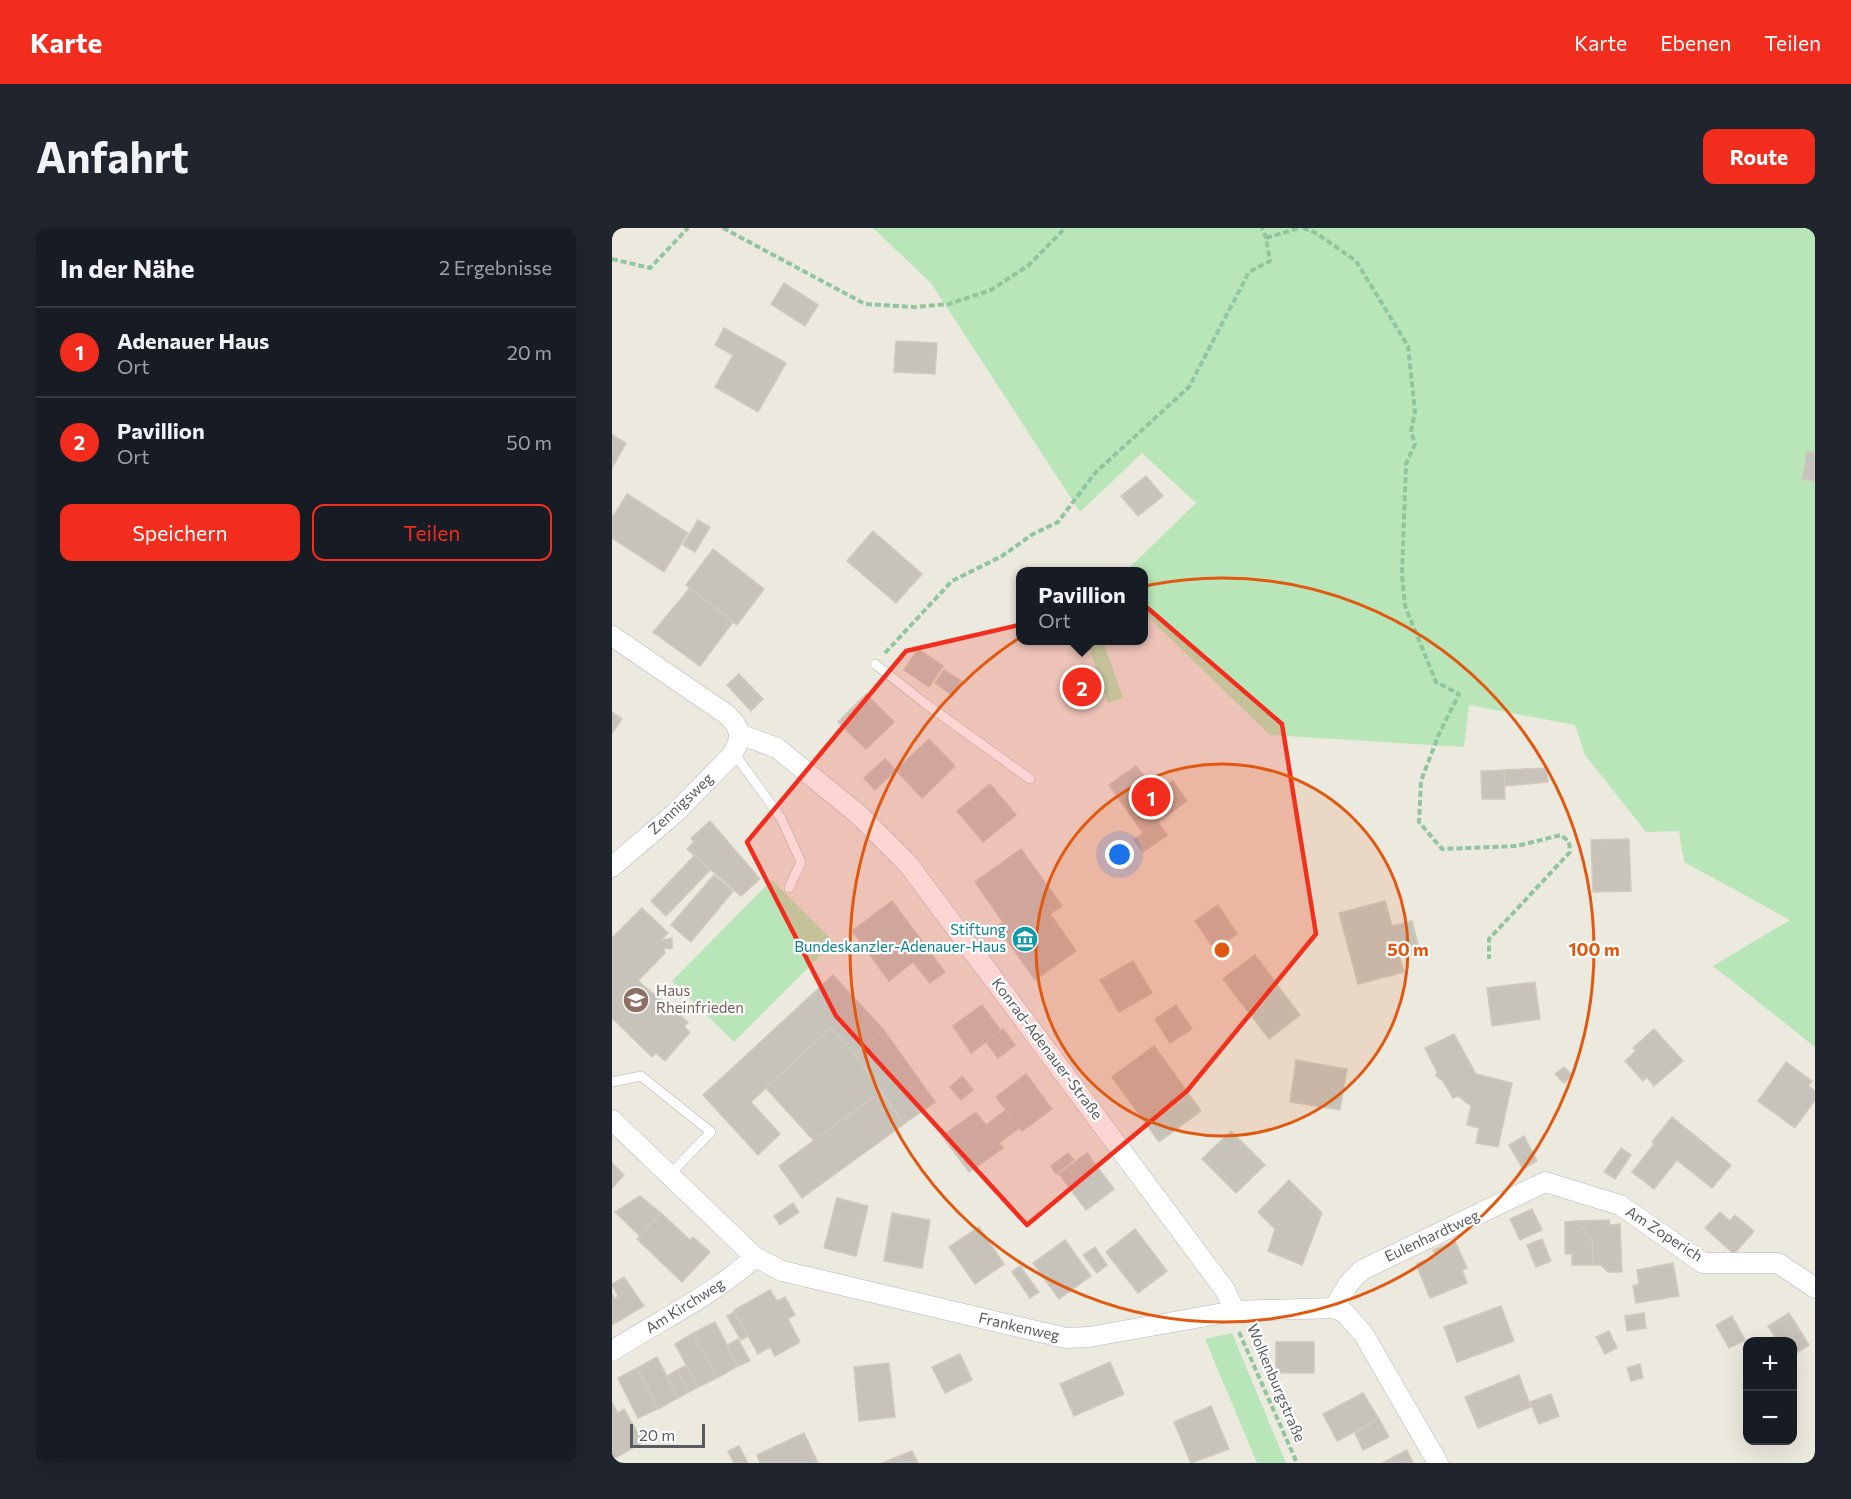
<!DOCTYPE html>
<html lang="de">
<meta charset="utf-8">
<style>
:root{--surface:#171b24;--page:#20242c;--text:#f1f3f6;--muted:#9ea1a6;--line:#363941;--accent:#f32d1e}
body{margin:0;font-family:Commissioner,sans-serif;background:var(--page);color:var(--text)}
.controls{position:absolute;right:18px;bottom:18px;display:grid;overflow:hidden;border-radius:12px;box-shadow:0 6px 24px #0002}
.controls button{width:54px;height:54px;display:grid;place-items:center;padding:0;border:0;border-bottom:2px solid var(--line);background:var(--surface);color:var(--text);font:30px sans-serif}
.scale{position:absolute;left:18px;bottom:15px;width:75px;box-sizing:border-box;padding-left:6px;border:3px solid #585c61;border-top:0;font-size:16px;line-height:21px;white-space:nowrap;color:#585c61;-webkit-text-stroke:4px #fff;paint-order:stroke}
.you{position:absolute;left:508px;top:627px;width:21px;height:21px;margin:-15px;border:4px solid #fff;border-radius:50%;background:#1a73e8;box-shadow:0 0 0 9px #1a73e833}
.badge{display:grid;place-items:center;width:39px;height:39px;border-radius:50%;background:var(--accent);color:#fff;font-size:20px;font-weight:700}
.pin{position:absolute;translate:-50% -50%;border:3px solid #fff;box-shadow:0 2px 6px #0006}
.popup{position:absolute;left:404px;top:339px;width:132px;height:78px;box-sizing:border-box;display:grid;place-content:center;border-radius:12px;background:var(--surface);filter:drop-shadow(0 2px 4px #0005);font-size:20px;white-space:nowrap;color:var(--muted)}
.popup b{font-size:22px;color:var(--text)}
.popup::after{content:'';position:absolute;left:50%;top:100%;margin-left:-12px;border:12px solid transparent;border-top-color:var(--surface)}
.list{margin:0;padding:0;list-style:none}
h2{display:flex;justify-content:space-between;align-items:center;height:78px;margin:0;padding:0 24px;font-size:26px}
h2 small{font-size:20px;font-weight:400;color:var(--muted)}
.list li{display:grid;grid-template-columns:39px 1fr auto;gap:18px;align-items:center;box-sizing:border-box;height:90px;padding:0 24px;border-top:2px solid var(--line)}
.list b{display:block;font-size:22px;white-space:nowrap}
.list p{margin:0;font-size:20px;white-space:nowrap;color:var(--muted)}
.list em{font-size:20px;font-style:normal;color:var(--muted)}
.actions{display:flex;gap:12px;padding:18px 24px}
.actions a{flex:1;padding:14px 0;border:2px solid var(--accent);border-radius:12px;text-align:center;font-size:21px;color:var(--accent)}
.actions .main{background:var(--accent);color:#fff}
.map{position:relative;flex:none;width:1203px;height:1235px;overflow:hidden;border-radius:12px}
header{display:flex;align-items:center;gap:36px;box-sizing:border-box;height:84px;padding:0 30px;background:var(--accent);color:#fff}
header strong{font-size:28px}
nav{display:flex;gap:33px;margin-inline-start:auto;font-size:21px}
.intro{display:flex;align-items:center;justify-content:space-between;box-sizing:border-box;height:144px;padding:0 36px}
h1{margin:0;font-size:42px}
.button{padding:15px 27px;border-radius:12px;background:var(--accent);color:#fff;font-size:21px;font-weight:700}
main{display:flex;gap:36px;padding:0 36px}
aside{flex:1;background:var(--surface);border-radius:12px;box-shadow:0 6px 24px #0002}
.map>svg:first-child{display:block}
.green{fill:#b9e6b8}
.building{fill:#c7c3bb;stroke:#d1cabc;stroke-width:1.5}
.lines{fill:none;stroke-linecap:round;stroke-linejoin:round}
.lane-casing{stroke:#b5b7bd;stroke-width:10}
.street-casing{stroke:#b5b7bd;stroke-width:21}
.path{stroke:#90c59e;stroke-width:4;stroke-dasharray:6 3;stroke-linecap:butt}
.lane{stroke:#fff;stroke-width:9}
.street{stroke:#fff;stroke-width:20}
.marked{fill:#f32d1e;fill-opacity:0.2;stroke:#f32d1e;stroke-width:4.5;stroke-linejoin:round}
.ring{fill:none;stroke:#e15910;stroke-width:3}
.labels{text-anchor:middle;stroke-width:4.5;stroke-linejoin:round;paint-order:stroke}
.street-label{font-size:15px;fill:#585c61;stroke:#fff}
.culture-label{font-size:15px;fill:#0d838f;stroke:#fff;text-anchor:end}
.education-label{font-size:15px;fill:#785e54;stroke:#fff;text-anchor:start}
.centre{fill:#e15910;stroke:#fff;stroke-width:3}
.ring-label{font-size:18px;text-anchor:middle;font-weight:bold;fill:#e15910;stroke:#fff;stroke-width:4.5;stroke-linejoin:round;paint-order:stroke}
</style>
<header>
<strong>Karte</strong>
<nav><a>Karte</a><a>Ebenen</a><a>Teilen</a></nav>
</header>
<div class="intro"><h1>Anfahrt</h1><a class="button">Route</a></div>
<main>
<aside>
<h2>In der Nähe<small>2 Ergebnisse</small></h2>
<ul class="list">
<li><span class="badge">1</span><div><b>Adenauer Haus</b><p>Ort</p></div><em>20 m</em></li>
<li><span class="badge">2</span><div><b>Pavillion</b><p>Ort</p></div><em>50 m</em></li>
</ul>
<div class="actions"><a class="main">Speichern</a><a>Teilen</a></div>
</aside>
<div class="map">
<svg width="1203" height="1235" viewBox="0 0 1203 1235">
<rect width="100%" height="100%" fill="#ece9de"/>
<g class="green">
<path d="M261 0H1203V819L1101 738 1178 692 1072 634 1067 603 1034 604 973 527 963 497 857 477 852 519 658 507 532 385V344L514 343 584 275 530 225 468 284 319 55Z"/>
<path d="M491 413 511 470 496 475 476 417Z"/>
<path d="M160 652 222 714 122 814 60 753Z"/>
<path d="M620 1105 674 1235H645L593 1111Z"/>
</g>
<g class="building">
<path d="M172 55 206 77 193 98 159 76Z"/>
<path d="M112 100 174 135 146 184 103 159 121 127 103 117Z"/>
<path d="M284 113 325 115 323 146 282 144Z"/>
<path d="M0 207 14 215 0 240Z"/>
<path d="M1195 223 1203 225V254L1190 251Z"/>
<path d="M534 248 551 268 526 288 509 268Z"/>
<path d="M15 266 76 305 52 344 0 310V290Z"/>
<path d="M86 292 98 299 83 324 71 317Z"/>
<path d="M261 303 310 346 284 375 235 333Z"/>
<path d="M101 321 152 361 125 397 74 357Z"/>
<path d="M78 360 121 394 88 438 41 404Z"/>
<path d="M306 421 331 438 317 459 292 442Z"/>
<path d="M332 442 351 454 341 468 323 455Z"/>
<path d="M127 446 151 471 139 483 115 457Z"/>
<circle cx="470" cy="460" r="11"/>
<path d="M254 466 282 494 254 521 226 494Z"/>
<path d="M0 484 10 491 0 505Z"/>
<path d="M317 511 343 538 310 570 284 542Z"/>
<path d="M273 531 284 542 263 562 252 550Z"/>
<path d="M524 538 545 565 561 553 575 573 531 605 497 557Z"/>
<path d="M935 540 936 554 893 558 892 542Z"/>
<path d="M892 542 893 571H870L869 543Z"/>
<path d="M378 556 404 587 371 614 345 583Z"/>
<path d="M98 593 148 651 129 668 75 621 82 614 79 610Z"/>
<path d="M546 594 555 607 531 624 522 612Z"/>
<path d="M1017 611 1019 663 981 664 979 612Z"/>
<path d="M409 621 450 678 438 686 464 723 423 752 385 698 391 694 363 654Z"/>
<path d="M83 627 98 642 54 688 39 673Z"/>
<path d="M102 647 121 663 79 714 59 697Z"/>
<path d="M280 673 333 744 318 755 301 734 277 753 240 703Z"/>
<path d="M773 673 780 698 800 693 808 724 788 729 792 744 746 756 727 685Z"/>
<path d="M606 677 625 706 603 722 583 693Z"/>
<path d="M30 680 56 705 48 713 60 710V721L52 720 53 725 26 753 76 794 72 799 78 804 53 833 44 825 40 829 0 790V710Z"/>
<path d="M643 727 688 787 657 811 611 751Z"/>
<path d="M521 733 540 765 507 784 488 752Z"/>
<path d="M221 747 271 801 243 826 219 800 139 874 168 906 146 927 91 867Z"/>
<path d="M923 754 928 791 880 798 875 760Z"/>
<path d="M370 777 389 803 359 825 341 798Z"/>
<path d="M564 777 580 801 558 815 543 791Z"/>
<path d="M219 800 243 826 269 864 202 913 154 860Z"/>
<path d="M271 801 323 874 292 896 243 826Z"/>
<path d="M391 801 403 817 386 830 374 814Z"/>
<path d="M1042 801 1071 833 1042 858 1035 849 1031 853 1013 833 1024 823 1021 820Z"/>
<path d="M842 806 864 846 900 855 886 919 864 915 867 900 855 897 859 878 846 868 841 870 831 853 824 848 825 844 813 820Z"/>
<path d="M542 818 589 883 547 914 500 849Z"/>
<path d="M684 832 735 841 728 882 678 874Z"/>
<path d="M1174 834 1200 853 1196 858 1203 863V872L1183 900 1146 873Z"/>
<path d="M952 839 960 847 952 855 943 846Z"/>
<path d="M414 846 440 881 410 903 384 869Z"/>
<path d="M350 848 361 862 349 872 338 859Z"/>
<path d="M269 864 292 896 190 970 167 938Z"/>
<path d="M394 882 407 900 387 915 374 897Z"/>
<path d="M364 884 391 920 357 944 330 908Z"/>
<path d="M1060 889 1119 937 1100 960 1065 932 1042 961 1020 944 1042 916 1040 914Z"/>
<path d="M619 903 653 937 624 965 590 931Z"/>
<path d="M912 908 925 933 911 941 897 917Z"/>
<path d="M1009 920 1019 927 1003 951 992 944Z"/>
<path d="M456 925 462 932 444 946 439 938Z"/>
<path d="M475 925 502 961 474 982 447 946Z"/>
<path d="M0 935 12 947 0 960Z"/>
<path d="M677 952 710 985 690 1037 656 1023 663 1001 646 984Z"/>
<path d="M28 968 49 985 28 1008 3 984Z"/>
<path d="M225 970 256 978 244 1028 212 1020Z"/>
<path d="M181 975 187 984 168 997 162 988Z"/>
<path d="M920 981 930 1002 908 1012 898 991Z"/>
<path d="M1108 984 1118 993 1123 987 1142 1003 1122 1026 1093 1000Z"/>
<path d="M49 985 78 1012 81 1009 98 1024 70 1054 25 1011Z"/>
<path d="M280 985 318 992 310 1040 272 1033Z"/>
<path d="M997 992 998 997 1008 996 1010 1044H996L989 1037H981L980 1011 964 993Z"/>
<path d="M964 993 980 1011 981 1037H960V1026H953V994Z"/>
<path d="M367 999 392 1036 363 1056 337 1019Z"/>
<path d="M523 1001 555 1043 526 1065 494 1024Z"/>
<path d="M930 1011 939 1033 924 1039 915 1017Z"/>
<path d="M453 1012 479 1048 447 1071 421 1035Z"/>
<path d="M843 1013 855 1040 850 1042 855 1055 818 1070 804 1036 824 1028 821 1022Z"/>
<path d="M483 1019 495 1037 485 1045 471 1027Z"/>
<path d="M1061 1035 1067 1068 1024 1075 1021 1058 1027 1056 1025 1042Z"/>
<path d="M408 1038 427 1064 418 1070 400 1044Z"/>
<path d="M12 1049 32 1078 0 1097V1066L3 1071 6 1068 0 1056Z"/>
<path d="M158 1062 165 1073 173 1069 183 1087 176 1091 188 1114 163 1128 158 1119 146 1126 122 1082Z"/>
<path d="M889 1078 902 1113 845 1134 832 1099Z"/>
<path d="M122 1084 136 1108 129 1112 115 1088Z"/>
<path d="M1032 1085 1034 1100 1015 1103 1013 1088Z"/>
<path d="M1177 1085 1197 1117 1180 1128V1114H1166L1156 1098Z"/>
<path d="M1120 1088 1133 1112 1117 1120 1104 1097Z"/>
<path d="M103 1094 126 1138 105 1150 81 1105Z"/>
<path d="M997 1103 1005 1120 993 1126 984 1109Z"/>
<path d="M81 1105 105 1150 86 1159 63 1116Z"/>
<path d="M126 1111 138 1133 126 1138 115 1117Z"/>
<rect x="664" y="1114" width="38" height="31"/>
<path d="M348 1126 360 1152 333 1165 320 1139Z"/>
<path d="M45 1129 66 1170 46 1181 25 1140Z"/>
<path d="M498 1134 512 1166 462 1188 448 1156Z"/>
<path d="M277 1135 283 1189 247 1193 242 1139Z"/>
<path d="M1028 1136 1031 1150 1019 1153 1015 1140Z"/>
<path d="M74 1137 86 1159 77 1164 65 1142Z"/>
<path d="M25 1140 46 1181 26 1190 6 1150Z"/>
<path d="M65 1142 77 1164 66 1170 55 1148Z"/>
<path d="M907 1147 919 1179 866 1200 853 1169Z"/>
<path d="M751 1165 767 1191 725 1213 711 1186Z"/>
<path d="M939 1166 947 1188 927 1196 918 1174Z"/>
<path d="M0 1175 6 1185 12 1181 31 1214 0 1232Z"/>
<path d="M599 1178 617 1221 579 1235 562 1194Z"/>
<path d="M767 1191 777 1209 751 1222 743 1205Z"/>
<path d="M192 1205 206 1235H148L145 1227Z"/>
<path d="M127 1218 136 1235H122L116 1223Z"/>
<path d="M795 1222 801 1235 772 1234Z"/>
<path d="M300 1223 306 1235H270Z"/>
</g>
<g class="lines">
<defs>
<g id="lane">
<path d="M263 436 314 476 418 551"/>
<path d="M120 527 127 532 169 590 189 634 177 660"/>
<path d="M0 854 29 848 99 904 57 947"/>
</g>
<g id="street">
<path d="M0 408 114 486C129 499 131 509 120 527L63 585 0 639"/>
<path d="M127 506 165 520 247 587 296 636 613 1062 623 1083"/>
<path d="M0 892 143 1029 170 1043 454 1110 477 1109 623 1083 722 1080 733 1085 752 1107 826 1235"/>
<path d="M722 1080 737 1055 750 1042 933 954 1008 977 1091 1035H1166L1203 1060"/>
<path d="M0 1123C48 1092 100 1068 143 1029"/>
</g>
</defs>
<use href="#lane" class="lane-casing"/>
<use href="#street" class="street-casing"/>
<g class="path">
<path d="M111 0 253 76 302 79 337 76 379 62 417 37 453 0"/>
<path d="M691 0 704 5 744 33 796 118 803 184 799 204 803 216 794 236 790 347 793 378 824 454 847 466 827 506 809 553 807 594 830 621 905 618 949 607 957 614 958 624 877 711V731"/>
<path d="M654 10 687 0"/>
<path d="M0 31 38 40 76 0"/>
<path d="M273 425 340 353 390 328 421 306 446 294 483 245 577 159 637 44 658 33 654 10 650 0"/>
<path d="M627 1104 685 1235"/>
</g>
<use href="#lane" class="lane"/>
<use href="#street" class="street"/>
</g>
<path class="marked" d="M524 370 670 496 704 706 575 863 415 997 224 788 135 614 294 423Z"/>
<circle cx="610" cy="722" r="186" fill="#e15910" fill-opacity=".12"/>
<g class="ring">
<circle cx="610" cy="722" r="186"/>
<circle cx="610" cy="722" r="372"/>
</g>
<defs>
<symbol id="museum-disc" viewBox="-11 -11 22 22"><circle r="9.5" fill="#0f9aa8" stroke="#fff"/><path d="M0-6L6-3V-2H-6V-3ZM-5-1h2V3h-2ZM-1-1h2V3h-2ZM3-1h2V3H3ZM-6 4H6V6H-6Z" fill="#fff"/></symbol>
<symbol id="school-disc" viewBox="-11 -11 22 22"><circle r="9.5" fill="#8d6e63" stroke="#fff"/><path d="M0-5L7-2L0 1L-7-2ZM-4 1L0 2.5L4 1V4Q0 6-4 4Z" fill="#fff"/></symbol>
</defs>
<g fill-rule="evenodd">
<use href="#museum-disc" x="398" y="696" width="30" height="30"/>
<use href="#school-disc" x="9" y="757" width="30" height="30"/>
</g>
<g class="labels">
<g class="street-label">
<text transform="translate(69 576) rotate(-43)" y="5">Zennigsweg</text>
<text transform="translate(435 821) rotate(53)" y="5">Konrad-Adenauer-Straße</text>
<text transform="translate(1052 1006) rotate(33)" y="5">Am Zoperich</text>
<text transform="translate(820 1008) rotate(-25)" y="5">Eulenhardtweg</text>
<text transform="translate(73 1078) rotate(-32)" y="5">Am Kirchweg</text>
<text transform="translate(407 1099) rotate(13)" y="5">Frankenweg</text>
<text transform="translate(664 1155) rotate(67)" y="5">Wolkenburgstraße</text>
</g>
<g class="culture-label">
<text x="394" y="707">Stiftung<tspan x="394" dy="17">Bundeskanzler-Adenauer-Haus</tspan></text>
</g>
<g class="education-label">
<text x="44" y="768">Haus<tspan x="44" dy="17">Rheinfrieden</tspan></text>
</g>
</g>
<circle cx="610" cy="722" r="9" class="centre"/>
<g class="ring-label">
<text x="796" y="728">50 m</text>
<text x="982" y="728">100 m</text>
</g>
</svg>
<div class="controls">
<button>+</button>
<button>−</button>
</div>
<div class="scale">20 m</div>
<div class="you"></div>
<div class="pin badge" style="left:539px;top:569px">1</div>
<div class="pin badge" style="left:470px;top:459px">2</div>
<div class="popup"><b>Pavillion</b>Ort</div>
</div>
</main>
